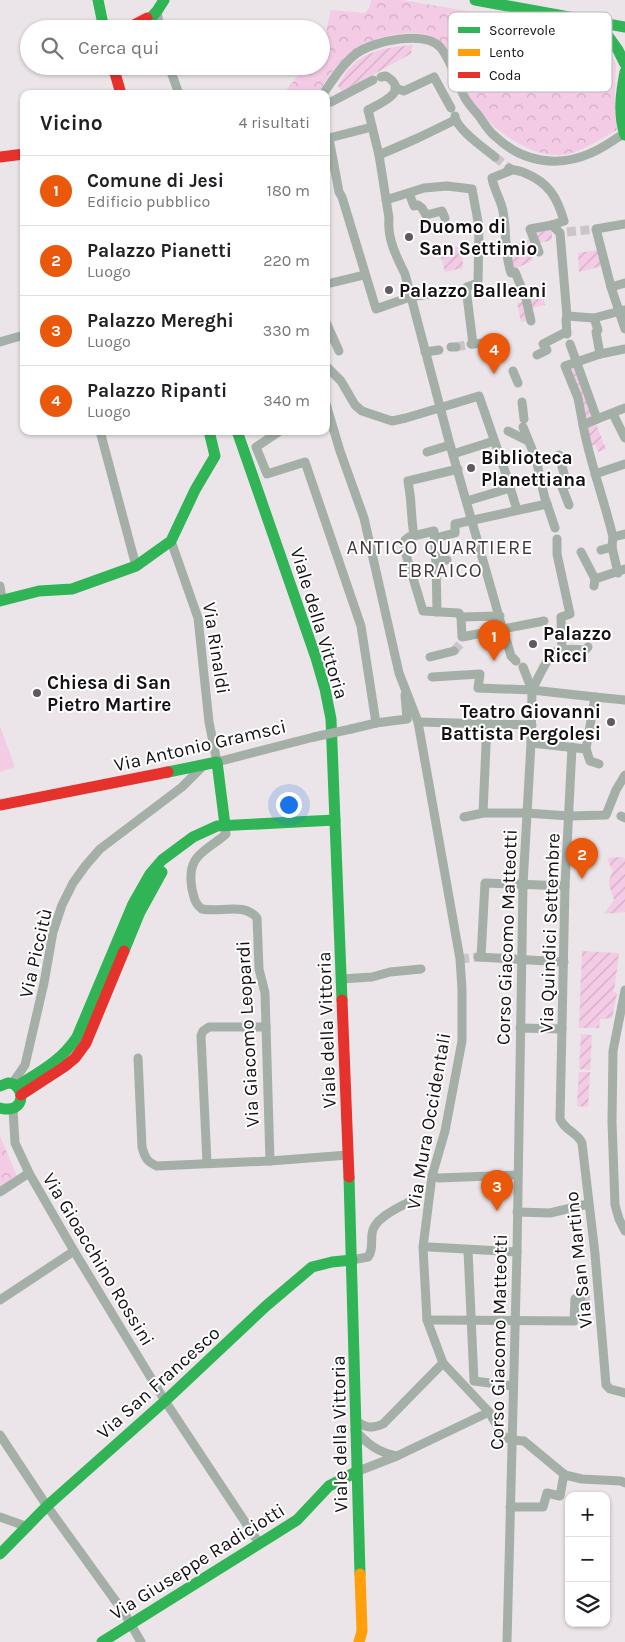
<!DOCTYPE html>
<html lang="it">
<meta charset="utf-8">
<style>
:root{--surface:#fff;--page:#f6f6f6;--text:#202124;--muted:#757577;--line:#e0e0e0;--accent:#ea580c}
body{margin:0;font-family:Karla,sans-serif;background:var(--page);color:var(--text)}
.controls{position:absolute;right:15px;bottom:15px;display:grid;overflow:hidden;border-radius:10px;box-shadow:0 1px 4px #0004}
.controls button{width:45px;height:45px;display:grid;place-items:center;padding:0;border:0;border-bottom:1px solid var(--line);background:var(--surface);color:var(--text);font:25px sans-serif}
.you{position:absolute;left:288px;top:804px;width:18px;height:18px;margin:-12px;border:4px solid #fff;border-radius:50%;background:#1a73e8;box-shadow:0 0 0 8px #1a73e833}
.badge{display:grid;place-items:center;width:32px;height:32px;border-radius:50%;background:var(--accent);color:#fff;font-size:16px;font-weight:700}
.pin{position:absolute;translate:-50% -41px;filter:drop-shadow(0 1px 2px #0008)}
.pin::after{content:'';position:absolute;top:26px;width:18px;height:15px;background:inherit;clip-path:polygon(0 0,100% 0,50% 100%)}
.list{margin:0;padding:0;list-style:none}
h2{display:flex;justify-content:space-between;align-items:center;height:65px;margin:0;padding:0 20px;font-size:21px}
h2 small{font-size:16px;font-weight:400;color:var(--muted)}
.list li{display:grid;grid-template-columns:32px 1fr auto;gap:15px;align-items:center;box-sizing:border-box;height:70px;padding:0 20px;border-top:1px solid var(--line)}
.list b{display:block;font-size:19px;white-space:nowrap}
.list p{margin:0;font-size:16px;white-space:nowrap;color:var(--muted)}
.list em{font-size:16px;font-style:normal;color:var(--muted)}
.icon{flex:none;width:28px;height:28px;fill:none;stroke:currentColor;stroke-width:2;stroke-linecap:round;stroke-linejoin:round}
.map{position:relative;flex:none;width:625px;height:1642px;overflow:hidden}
.search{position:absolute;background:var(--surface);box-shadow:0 1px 4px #0004;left:20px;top:20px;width:310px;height:55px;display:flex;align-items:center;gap:12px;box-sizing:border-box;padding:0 18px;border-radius:28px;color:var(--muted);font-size:19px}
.panel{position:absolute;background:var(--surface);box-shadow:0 1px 4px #0004;left:20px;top:90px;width:310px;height:345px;border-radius:10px}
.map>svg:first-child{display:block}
.grass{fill:#f4cbe5}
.park{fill:url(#park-crowns)}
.garden{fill:url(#garden-furrows)}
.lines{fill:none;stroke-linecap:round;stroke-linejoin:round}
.street-tunnel{stroke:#cbc4c8;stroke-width:9;stroke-dasharray:9 4.5;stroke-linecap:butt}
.street{stroke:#a4b0a7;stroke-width:9}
.fast{stroke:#30b455;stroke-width:11}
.slow{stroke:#ff9f0a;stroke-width:11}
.jam{stroke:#e5322d;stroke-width:11}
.street-bridge{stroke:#a4b0a7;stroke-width:9}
.poi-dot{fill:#605a5e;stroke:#fff;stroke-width:2}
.labels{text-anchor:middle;stroke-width:4;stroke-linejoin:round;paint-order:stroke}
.poi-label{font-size:19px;font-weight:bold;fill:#151013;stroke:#fff;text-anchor:start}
.street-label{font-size:19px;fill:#151013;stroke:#fff}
.neighbourhood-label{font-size:20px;letter-spacing:1px;fill:#42383e;stroke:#fff}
.key{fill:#fff;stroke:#b9b7b8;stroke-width:1}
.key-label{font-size:14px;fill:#151013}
</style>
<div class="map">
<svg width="625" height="1642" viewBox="0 0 625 1642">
<defs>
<pattern id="park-crowns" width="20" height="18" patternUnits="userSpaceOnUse" patternTransform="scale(1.25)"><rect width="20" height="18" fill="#f4cbe5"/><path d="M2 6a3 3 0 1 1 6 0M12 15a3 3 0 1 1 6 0" fill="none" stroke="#d0adc4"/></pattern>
<pattern id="garden-furrows" width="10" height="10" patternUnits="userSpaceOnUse" patternTransform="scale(1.25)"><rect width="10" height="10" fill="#f4cbe5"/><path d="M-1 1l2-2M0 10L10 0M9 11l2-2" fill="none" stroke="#d0adc4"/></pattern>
</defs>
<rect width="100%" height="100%" fill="#ebe4e8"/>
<path class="grass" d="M0 726 15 767 0 772Z"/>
<g class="park">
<path d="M371 0H402L585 31C599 38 615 51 616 68 616 74 615 81 615 87 615 102 615 116 617 130 600 139 581 153 562 155 528 158 488 126 470 100 460 83 455 61 443 45 427 23 377 36 357 48 341 57 327 78 318 94H283L306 66H321V40L326 32 331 10 365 13 370 6Z"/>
<path d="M0 1136 17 1176 0 1187Z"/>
</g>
<g class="garden">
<path d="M413 45 411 50 412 53 342 92 338 86C355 52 379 48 413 45Z"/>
<path d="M552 228V240L539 243 534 231Z"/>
<path d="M530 239 534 254 532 261 512 270 511 247Z"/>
<path d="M462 246 463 268 445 272 439 250Z"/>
<path d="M598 250 602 266 579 272 578 253Z"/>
<path d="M542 285 545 305 531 308 525 290Z"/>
<path d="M525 301 529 320 521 322 517 303Z"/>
<path d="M577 366 595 418 585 423 567 369Z"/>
<path d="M596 424 606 449 598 452 595 445 590 446 586 429Z"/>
<path d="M622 857 625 859V912L604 914 614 900C611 887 605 885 613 872L607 858Z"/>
<path d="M582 951 619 953 614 992 617 993 612 1018 600 1019 599 1028H579Z"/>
<path d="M581 1034 592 1035 590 1070 579 1069Z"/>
<path d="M579 1072H590L588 1107 577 1106Z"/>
</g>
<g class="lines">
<g class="street-tunnel">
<path d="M495 157 509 168"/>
<path d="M567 232 596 229"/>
<path d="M456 347 471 344"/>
<path d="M454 651 461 643"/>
<path d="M460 959 478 957"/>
<path d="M581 1299 594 1300"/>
</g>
<g class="street">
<path d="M157 11 160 29"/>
<path d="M169 66 179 94"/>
<path d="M381 77 386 76C411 91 381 103 368 110L379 155 389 218C387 238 396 256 405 274L449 441 504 634"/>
<path d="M395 88 404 91 434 77 451 108"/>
<path d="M323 94C333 80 343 63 357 53 374 41 424 30 440 47 451 59 457 84 465 98 469 105 475 111 479 116 484 123 489 132 496 137 522 162 558 168 591 153 603 148 613 140 624 134"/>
<path d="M326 101 331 102 373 80"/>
<path d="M455 116C456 129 484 148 495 157"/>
<path d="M372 127 329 138 339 192 342 197 376 309 410 297 455 290"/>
<path d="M379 155 418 138 455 120"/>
<path d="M509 168C514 171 519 170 525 173 549 183 557 197 564 221L552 225 530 229 539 252"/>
<path d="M409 193 414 206 418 205 422 208 426 215 442 211 445 218"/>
<path d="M386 200 424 188 447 186 472 189 479 227 478 283 467 287 466 288 473 344"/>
<path d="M625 224 596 229 611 287 625 329"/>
<path d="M552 225 560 233 567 316 566 320 567 334"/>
<path d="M515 272 526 299 531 321"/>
<path d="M511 273C504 253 507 232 503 211 501 200 494 190 492 178L512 170"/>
<path d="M331 283 364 275"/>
<path d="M611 287 625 283"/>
<path d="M567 316 594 318 624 310"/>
<path d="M594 318 598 330 596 332 600 354"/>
<path d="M326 322 339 351"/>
<path d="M0 342 24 335"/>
<path d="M471 344 486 343"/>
<path d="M570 344 597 419 583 425 578 398 565 366 600 354 625 349"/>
<path d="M451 347H456"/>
<path d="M425 352 439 350"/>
<path d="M537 355 547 350 543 344 566 332"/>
<path d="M326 366 341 381 355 405 362 411 392 421 406 418 479 396 506 474 517 510"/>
<path d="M513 371 518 383"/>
<path d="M522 402 524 419"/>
<path d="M326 404 340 451 364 518 399 673 418 722 460 959 462 989V1041L445 1131 432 1176 423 1247 427 1320 443 1363 489 1412 503 1436 511 1440 524 1441 565 1475 582 1479 621 1481 625 1483"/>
<path d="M613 414 625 438"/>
<path d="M597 419 625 408"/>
<path d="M583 425C590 463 604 499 613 537"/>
<path d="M523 427 536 459 545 499"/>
<path d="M100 431 136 566"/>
<path d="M280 431 256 447 267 474 305 462 361 626 376 723"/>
<path d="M508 431 528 441"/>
<path d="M427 452 450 445"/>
<path d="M453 454 494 441"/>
<path d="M559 455 567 485"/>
<path d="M595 474 625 464"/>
<path d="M562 487 569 505"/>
<path d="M467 501 510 488"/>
<path d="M546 501 555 528"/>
<path d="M414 535C412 525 412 516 411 506 411 498 409 489 408 481L458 469"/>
<path d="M435 538 455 533V524L547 504"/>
<path d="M557 539V554L570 614 561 617 562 650"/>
<path d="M171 541 198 618 209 722 217 762 314 737"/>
<path d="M612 547 618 573"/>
<path d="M601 550 612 547 613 537 625 534"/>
<path d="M581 552 595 579"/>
<path d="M436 561 434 531 409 537 405 540 404 548 423 611 459 613 461 617"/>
<path d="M0 586 2 599"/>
<path d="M594 586 595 579 625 569"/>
<path d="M437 612 436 561 447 560"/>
<path d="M500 616 461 617 462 637 544 621"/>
<path d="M507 642 511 656 516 661"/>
<path d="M430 657 454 651"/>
<path d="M432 677 480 674 478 688 532 690 595 697 586 749 531 743 532 690 523 667"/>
<path d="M532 690C537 681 548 654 557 651 566 648 576 649 585 650L588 647"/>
<path d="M595 697 625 700"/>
<path d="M418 722 532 725"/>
<path d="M351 729 376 723 407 719 405 695"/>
<path d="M572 747 565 886 560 1119C565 1131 577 1132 582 1143L595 1254 606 1385 610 1389 625 1393"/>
<path d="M586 749 590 761 599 764"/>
<path d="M483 813 487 723"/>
<path d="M621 816 625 818"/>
<path d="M464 817 483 813H526L569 816 606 815 616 790 625 775"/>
<path d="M225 825 226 834C204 853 186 855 192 889 194 898 195 904 202 909 220 913 244 902 257 918L259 969 265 993 270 1161"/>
<path d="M478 957 564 962"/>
<path d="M481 957 485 883 565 886"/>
<path d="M341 979 372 977 390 972 421 969"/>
<path d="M625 990 613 1051 612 1122 615 1205 619 1219 625 1231"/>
<path d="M520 1028 562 1029"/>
<path d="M138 1058 142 1147C145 1158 147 1162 157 1166L270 1161 348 1155"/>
<path d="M12 1084 25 1065 44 983 53 932 62 905 73 883 86 865 100 849 182 787 204 765"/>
<path d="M13 1109 15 1143 29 1173 74 1251 165 1401 259 1543"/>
<path d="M207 1163 201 1036 203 1031 209 1027H266"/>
<path d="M432 1176 439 1178 517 1175"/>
<path d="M0 1192 29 1173"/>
<path d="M517 1212 550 1213 588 1204"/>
<path d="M429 1247 517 1252"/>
<path d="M468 1250 474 1381 513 1386"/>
<path d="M352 1260 368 1257C373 1251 371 1242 372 1234 373 1218 400 1207 413 1200"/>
<path d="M0 1300 74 1251"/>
<path d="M427 1320 574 1321 575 1299H581"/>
<path d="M355 1420C365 1428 372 1429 383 1424L443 1363"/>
<path d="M355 1430C367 1444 378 1452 396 1456"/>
<path d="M0 1435 47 1506 125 1614 141 1642"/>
<path d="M356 1472 397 1456 489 1412"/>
<path d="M510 1507H543L547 1493 560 1496 564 1474"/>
<path d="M0 1517 28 1527"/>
<path d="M507 1642 517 1252 523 885 531 743"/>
</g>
<g class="fast">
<path d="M98 0 104 29"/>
<path d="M475 0 625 27"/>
<path d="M598 22 618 50 625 64"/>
<path d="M141 29 157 11 164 0"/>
<path d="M625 72C621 93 618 114 625 135"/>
<path d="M237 431 316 658 325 689 331 719 342 1000"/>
<path d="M0 601 39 591 72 589 136 566 171 541 195 490 215 456 209 431"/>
<path d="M168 772 217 762 225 825"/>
<path d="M124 951 140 912 162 872"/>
<path d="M0 1086C3 1085 5 1084 8 1083 24 1082 29 1115 0 1108"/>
<path d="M17 1086C41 1071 61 1061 77 1037L133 904 150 874 162 860 193 837 217 826 335 820"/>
<path d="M349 1177 360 1574"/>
<path d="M0 1554 47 1506 165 1401 266 1306 312 1267 332 1262 352 1260"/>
<path d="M102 1642 297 1520 329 1486 356 1472"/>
</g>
<path class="slow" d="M359 1642 362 1631 360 1574"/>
<g class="jam">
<path d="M126 29 147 18"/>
<path d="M113 66 121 94"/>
<path d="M0 157 24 154"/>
<path d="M0 805 168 772"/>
<path d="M342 1000 349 1177"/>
<path d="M21 1095 64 1067 75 1058 86 1043 124 951"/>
</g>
<path class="street-bridge" d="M314 737 351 729"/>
</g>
<g class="poi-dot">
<circle cx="409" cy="237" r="5"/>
<circle cx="389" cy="290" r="5"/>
<circle cx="471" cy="468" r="5"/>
<circle cx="533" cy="644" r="5"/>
<circle cx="37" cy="693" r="5"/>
<circle cx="611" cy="722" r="5"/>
</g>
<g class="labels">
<g class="poi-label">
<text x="419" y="233">Duomo di<tspan x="419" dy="22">San Settimio</tspan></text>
<text x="399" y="297">Palazzo Balleani</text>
<text x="481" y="464">Biblioteca<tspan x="481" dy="22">Planettiana</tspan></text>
<text x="543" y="640">Palazzo<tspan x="543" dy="22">Ricci</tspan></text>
<text x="47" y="689">Chiesa di San<tspan x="47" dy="22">Pietro Martire</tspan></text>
<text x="601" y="718" text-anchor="end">Teatro Giovanni<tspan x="601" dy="22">Battista Pergolesi</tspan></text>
</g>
<g class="street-label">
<text transform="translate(320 623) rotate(73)" y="7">Viale della Vittoria</text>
<text transform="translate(217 648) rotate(81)" y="7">Via Rinaldi</text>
<text transform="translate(200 745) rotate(-13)" y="7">Via Antonio Gramsci</text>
<text transform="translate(549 933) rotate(-88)" y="7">Via Quindici Settembre</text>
<text transform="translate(506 937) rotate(-88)" y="7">Corso Giacomo Matteotti</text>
<text transform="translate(35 953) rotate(-77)" y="7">Via Piccitù</text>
<text transform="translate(326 1030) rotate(-92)" y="7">Viale della Vittoria</text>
<text transform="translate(247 1034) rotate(-93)" y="7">Via Giacomo Leopardi</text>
<text transform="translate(428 1121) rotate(-80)" y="7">Via Mura Occidentali</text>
<text transform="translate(99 1259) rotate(59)" y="7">Via Gioacchino Rossini</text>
<text transform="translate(578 1260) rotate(-96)" y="7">Via San Martino</text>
<text transform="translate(498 1342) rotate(-89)" y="7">Corso Giacomo Matteotti</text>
<text transform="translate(158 1382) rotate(-42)" y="7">Via San Francesco</text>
<text transform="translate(339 1434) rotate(-91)" y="7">Viale della Vittoria</text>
<text transform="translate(197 1561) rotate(-32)" y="7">Via Giuseppe Radiciotti</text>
</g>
<g class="neighbourhood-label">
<text x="440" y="554">ANTICO QUARTIERE<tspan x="440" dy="23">EBRAICO</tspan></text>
</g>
</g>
<rect x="448" y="12" width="164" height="80" rx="8" class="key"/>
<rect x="458" y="27" width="22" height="6" fill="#30b455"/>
<rect x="458" y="49" width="22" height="7" fill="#ff9f0a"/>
<rect x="458" y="72" width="22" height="6" fill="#e5322d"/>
<g class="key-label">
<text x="489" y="35">Scorrevole</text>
<text x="489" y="57">Lento</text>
<text x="489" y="80">Coda</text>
</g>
</svg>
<div class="controls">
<button>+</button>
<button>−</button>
<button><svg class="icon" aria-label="layers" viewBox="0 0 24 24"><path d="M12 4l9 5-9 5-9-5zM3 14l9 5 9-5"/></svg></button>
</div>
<div class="you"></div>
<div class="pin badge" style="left:494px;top:661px">1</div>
<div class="pin badge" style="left:582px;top:879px">2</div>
<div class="pin badge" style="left:497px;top:1211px">3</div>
<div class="pin badge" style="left:494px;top:374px">4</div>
<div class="search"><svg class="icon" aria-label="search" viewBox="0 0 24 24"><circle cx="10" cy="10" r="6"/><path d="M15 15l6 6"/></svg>Cerca qui</div>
<section class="panel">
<h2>Vicino<small>4 risultati</small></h2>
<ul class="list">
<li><span class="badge">1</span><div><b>Comune di Jesi</b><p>Edificio pubblico</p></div><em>180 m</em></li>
<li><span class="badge">2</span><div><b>Palazzo Pianetti</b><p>Luogo</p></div><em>220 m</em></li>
<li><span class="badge">3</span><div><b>Palazzo Mereghi</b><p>Luogo</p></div><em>330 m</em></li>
<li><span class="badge">4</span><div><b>Palazzo Ripanti</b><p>Luogo</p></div><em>340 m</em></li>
</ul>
</section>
</div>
